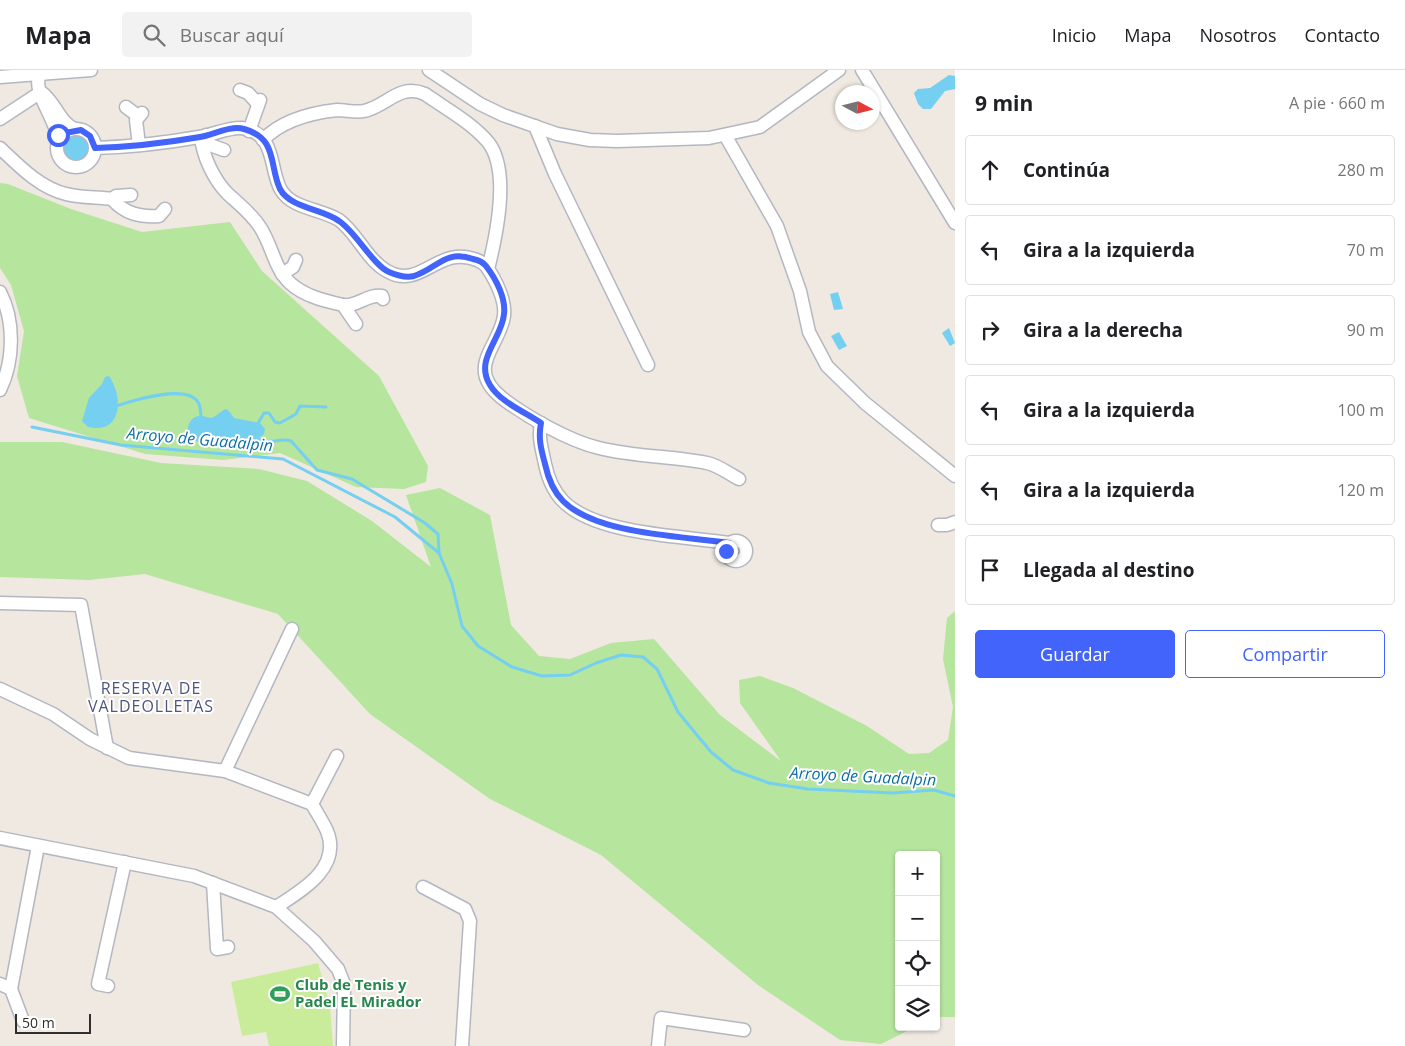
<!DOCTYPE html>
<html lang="es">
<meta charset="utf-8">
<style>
:root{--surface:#fff;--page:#f2f2f2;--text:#202124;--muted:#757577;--line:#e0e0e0;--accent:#4264fb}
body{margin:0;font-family:"Open Sans",sans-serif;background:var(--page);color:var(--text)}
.controls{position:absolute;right:15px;bottom:15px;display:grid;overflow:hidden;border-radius:5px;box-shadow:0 1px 4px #0004}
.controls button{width:45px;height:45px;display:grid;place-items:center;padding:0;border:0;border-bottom:1px solid var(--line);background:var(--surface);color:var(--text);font:25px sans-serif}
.compass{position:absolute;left:835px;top:15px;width:45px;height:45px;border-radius:50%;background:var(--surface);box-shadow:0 1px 4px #0004;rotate:97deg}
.scale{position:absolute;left:15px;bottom:12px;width:76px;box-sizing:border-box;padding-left:5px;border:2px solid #2e2e2e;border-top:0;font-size:14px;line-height:18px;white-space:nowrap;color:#2e2e2e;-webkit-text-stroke:4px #fff;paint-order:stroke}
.stop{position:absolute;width:15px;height:15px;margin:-11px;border:4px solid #4264fb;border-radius:50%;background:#fff}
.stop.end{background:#4264fb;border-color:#fff;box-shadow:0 1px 5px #0008}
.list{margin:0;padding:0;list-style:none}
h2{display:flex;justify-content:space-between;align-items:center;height:65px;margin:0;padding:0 20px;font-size:21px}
h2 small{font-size:16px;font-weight:400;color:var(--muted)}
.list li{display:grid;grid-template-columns:32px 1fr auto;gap:15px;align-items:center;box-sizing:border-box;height:70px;margin:0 10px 10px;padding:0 10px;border:1px solid var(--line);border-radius:5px}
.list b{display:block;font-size:19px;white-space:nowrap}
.list em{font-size:16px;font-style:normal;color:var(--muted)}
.actions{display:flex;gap:10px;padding:15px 20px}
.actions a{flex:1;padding:11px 0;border:1px solid var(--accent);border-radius:5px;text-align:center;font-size:18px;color:var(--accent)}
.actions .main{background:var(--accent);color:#fff}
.icon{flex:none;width:28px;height:28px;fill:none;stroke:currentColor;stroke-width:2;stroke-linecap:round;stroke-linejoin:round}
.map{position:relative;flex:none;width:955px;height:976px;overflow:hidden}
header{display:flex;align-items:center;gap:30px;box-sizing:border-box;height:70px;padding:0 25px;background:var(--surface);border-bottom:1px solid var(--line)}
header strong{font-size:24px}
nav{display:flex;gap:28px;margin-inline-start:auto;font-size:18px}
.search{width:350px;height:45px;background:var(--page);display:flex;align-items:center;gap:12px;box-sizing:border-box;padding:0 18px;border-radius:5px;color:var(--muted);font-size:19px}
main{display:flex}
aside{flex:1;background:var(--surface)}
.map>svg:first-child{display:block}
.green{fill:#b6e59e}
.pitch{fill:#c9ec9a}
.water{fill:#75cff0}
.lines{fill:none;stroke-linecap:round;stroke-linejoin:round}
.stream{stroke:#75cff0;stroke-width:3}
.minor-casing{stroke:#b4b7c1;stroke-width:15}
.minor{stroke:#fff;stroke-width:12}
.route{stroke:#4264fb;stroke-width:6}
.labels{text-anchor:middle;stroke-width:4;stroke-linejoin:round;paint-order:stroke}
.leisure-label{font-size:15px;font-weight:bold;fill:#27864d;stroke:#fff;text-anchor:start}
.water-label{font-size:16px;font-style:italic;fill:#0d6fa3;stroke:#fff}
.neighbourhood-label{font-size:16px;letter-spacing:1px;fill:#4d5680;stroke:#fff}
</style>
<header>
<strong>Mapa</strong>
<div class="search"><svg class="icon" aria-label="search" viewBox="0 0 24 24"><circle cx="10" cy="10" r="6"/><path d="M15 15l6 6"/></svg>Buscar aquí</div>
<nav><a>Inicio</a><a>Mapa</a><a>Nosotros</a><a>Contacto</a></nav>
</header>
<main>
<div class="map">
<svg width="955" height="976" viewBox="0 0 955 976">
<rect width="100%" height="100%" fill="#efe9e1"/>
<g class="green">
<path d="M0 113 8 114 71 139 142 162 230 152 262 201 379 306 428 396 426 412 404 419 356 417 280 383 223 390 145 384 29 348 17 306 24 261 11 215 0 198Z"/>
<path d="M0 372H62L161 393 259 399 307 411 372 451 431 497 406 425 440 418 490 445 511 555 539 586 570 589 611 573 654 569 720 645 781 691 740 633 739 610 760 606 793 618 867 656 909 684 929 683 948 670 953 637 943 589 947 548 955 541V947H936V785H899V957H915L881 974 840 970 758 915 601 785 490 729 370 644 278 544 145 504 89 510 0 507Z"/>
</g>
<path class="pitch" d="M318 893 330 936 333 976H269L266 962 242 966 231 912Z"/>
<g class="water">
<path d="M949 5 955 6V19L945 21 931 39H923L918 34 914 23 918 19 930 18Z"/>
<circle cx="75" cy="78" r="14"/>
<path d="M838 222 843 239 834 240 830 224Z"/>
<path d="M949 258 955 273 950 276 942 263Z"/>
<path d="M839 262 847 276 839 280 831 266Z"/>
<path d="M109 306C124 327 122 365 88 357L82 351 89 328 102 314 105 307Z"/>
<path d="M225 339 228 340 234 348 260 353 265 359 264 364C253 376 202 377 189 368 185 359 190 345 201 346 207 346 208 349 214 347Z"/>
</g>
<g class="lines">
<g class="stream">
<path d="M116 336C132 331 189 312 199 334 201 338 200 345 202 350"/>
<path d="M257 355 264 343H269L275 352 280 353 296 344 300 336 326 337"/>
<path d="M32 357 121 375 283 389 395 447 439 483 452 514 462 556 478 576 512 597 542 606 570 605 596 593 621 585 643 587 657 599 678 642 711 682 733 700 769 713 808 719 893 723 934 720 955 726"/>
<path d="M256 368C271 376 279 367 291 371L317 400 352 409 425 453 438 464 439 483"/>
</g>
<defs>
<g id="minor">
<path d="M41 0C29 22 58 49 58 71"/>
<path d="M429 0 480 34 503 45 557 64 590 70 617 71 709 68 760 57 839 0"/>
<path d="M862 0 955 153"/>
<path d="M0 7 91 0"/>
<path d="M240 20 248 23 258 34"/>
<path d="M41 22C55 31 60 54 75 59"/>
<path d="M126 37 138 46"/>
<path d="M0 49 41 22"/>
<path d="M535 56 555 104 648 295"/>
<circle cx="76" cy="78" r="19"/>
<path d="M249 61 260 30"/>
<path d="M206 65 210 75 224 80"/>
<path d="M725 65 777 156 800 221 809 262 827 296 865 333 955 406"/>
<path d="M201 67C203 87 214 110 228 124 240 135 251 143 260 157 272 175 274 198 290 213 304 226 325 231 343 235L356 254"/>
<path d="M263 70C282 50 310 43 337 40 346 40 356 43 364 41 387 36 399 13 425 24 445 38 472 53 488 72 511 101 496 167 488 199"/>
<path d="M139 75 136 50 142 43"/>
<path d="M0 78C19 96 40 118 66 124 81 128 97 127 112 129"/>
<path d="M95 78C130 77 165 73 199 67 213 65 228 57 242 58 277 63 269 100 281 120 292 139 322 139 339 150 357 163 367 190 387 201 421 221 438 174 477 190 481 192 484 193 487 197 496 211 506 229 504 246 500 276 464 298 502 328 527 347 569 371 599 378 635 387 672 386 707 393 718 395 729 404 739 409"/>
<path d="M131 125 116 126 112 129C125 144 140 147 159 146L165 139"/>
<path d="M282 204 293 197 296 190"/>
<path d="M0 222C15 251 14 291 0 320"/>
<path d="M343 235C357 237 367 224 382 226L383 229"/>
<path d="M541 353C538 368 542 379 545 394 548 408 553 421 563 431 596 465 684 466 729 473"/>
<path d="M938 455H947L955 452"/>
<circle cx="736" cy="481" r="10"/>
<path d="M0 533 81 535 107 678"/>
<path d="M0 619 53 644 90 669 129 688 225 701 312 734C317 743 323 752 327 761 342 798 301 821 276 837"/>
<path d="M225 701 292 559"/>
<path d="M312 734 337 686"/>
<path d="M0 768 194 806 276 837 314 871 338 899 344 914 343 976"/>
<path d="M213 813 217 879 228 877"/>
<path d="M423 817 465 839 470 851 462 976"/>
<path d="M0 914 11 919 23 951"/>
<path d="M108 916 98 914 125 792"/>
<path d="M11 919 38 776"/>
<path d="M658 976 661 948 744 960"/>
</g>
</defs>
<use href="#minor" class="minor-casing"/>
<use href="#minor" class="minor"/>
</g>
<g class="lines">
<path class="route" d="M58 65V71L65 63 81 60 90 66 95 78C130 77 165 73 200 67 213 65 230 55 244 59 278 68 269 96 280 119 290 138 323 139 339 151 355 161 373 195 389 202 396 205 406 208 414 206 437 199 445 179 473 189 478 190 483 192 486 196 496 209 506 228 504 244 502 269 474 289 490 315 500 332 525 342 541 353 538 368 541 379 545 394 548 408 553 421 563 431 597 465 684 466 729 473L726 481"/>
</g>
<defs>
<symbol id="stadium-bare" viewBox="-9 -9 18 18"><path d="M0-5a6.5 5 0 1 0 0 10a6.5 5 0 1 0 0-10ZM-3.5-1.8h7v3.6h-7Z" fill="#2e9e5b" stroke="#fff" stroke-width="2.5" paint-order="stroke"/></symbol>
</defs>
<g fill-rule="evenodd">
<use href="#stadium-bare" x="266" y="910" width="28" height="28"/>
</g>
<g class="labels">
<g class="leisure-label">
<text x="295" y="920">Club de Tenis y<tspan x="295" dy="17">Padel EL Mirador</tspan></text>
</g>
<g class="water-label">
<text transform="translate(200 369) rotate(5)" y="6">Arroyo de Guadalpin</text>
<text transform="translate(863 706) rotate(3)" y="6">Arroyo de Guadalpin</text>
</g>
<g class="neighbourhood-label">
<text x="151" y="624">RESERVA DE<tspan x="151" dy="18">VALDEOLLETAS</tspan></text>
</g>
</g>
</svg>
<div class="controls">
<button>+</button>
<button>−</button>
<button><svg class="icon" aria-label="locate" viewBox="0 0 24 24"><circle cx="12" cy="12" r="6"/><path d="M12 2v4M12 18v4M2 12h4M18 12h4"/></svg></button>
<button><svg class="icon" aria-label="layers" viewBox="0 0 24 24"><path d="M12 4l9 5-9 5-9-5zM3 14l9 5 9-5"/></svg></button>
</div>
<svg class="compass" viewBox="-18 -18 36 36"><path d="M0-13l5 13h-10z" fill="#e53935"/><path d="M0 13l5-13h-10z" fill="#757577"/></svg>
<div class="scale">50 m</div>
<div class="stop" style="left:58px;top:65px"></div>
<div class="stop end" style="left:726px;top:481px"></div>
</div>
<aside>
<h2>9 min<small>A pie · 660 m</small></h2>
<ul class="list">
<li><svg class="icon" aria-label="ahead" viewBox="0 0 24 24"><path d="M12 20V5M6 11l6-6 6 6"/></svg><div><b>Continúa</b></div><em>280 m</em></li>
<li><svg class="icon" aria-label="left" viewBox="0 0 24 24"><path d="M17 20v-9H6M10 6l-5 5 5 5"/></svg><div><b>Gira a la izquierda</b></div><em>70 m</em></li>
<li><svg class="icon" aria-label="right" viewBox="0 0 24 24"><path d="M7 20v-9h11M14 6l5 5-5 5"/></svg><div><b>Gira a la derecha</b></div><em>90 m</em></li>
<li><svg class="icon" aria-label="left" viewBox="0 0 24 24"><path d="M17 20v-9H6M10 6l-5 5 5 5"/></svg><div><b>Gira a la izquierda</b></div><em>100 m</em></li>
<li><svg class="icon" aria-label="left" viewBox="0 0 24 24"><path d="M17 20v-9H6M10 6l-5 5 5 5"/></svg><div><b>Gira a la izquierda</b></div><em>120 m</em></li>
<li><svg class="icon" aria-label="arrive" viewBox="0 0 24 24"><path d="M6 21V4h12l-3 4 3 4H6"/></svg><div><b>Llegada al destino</b></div></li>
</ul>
<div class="actions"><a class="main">Guardar</a><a>Compartir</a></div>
</aside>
</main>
